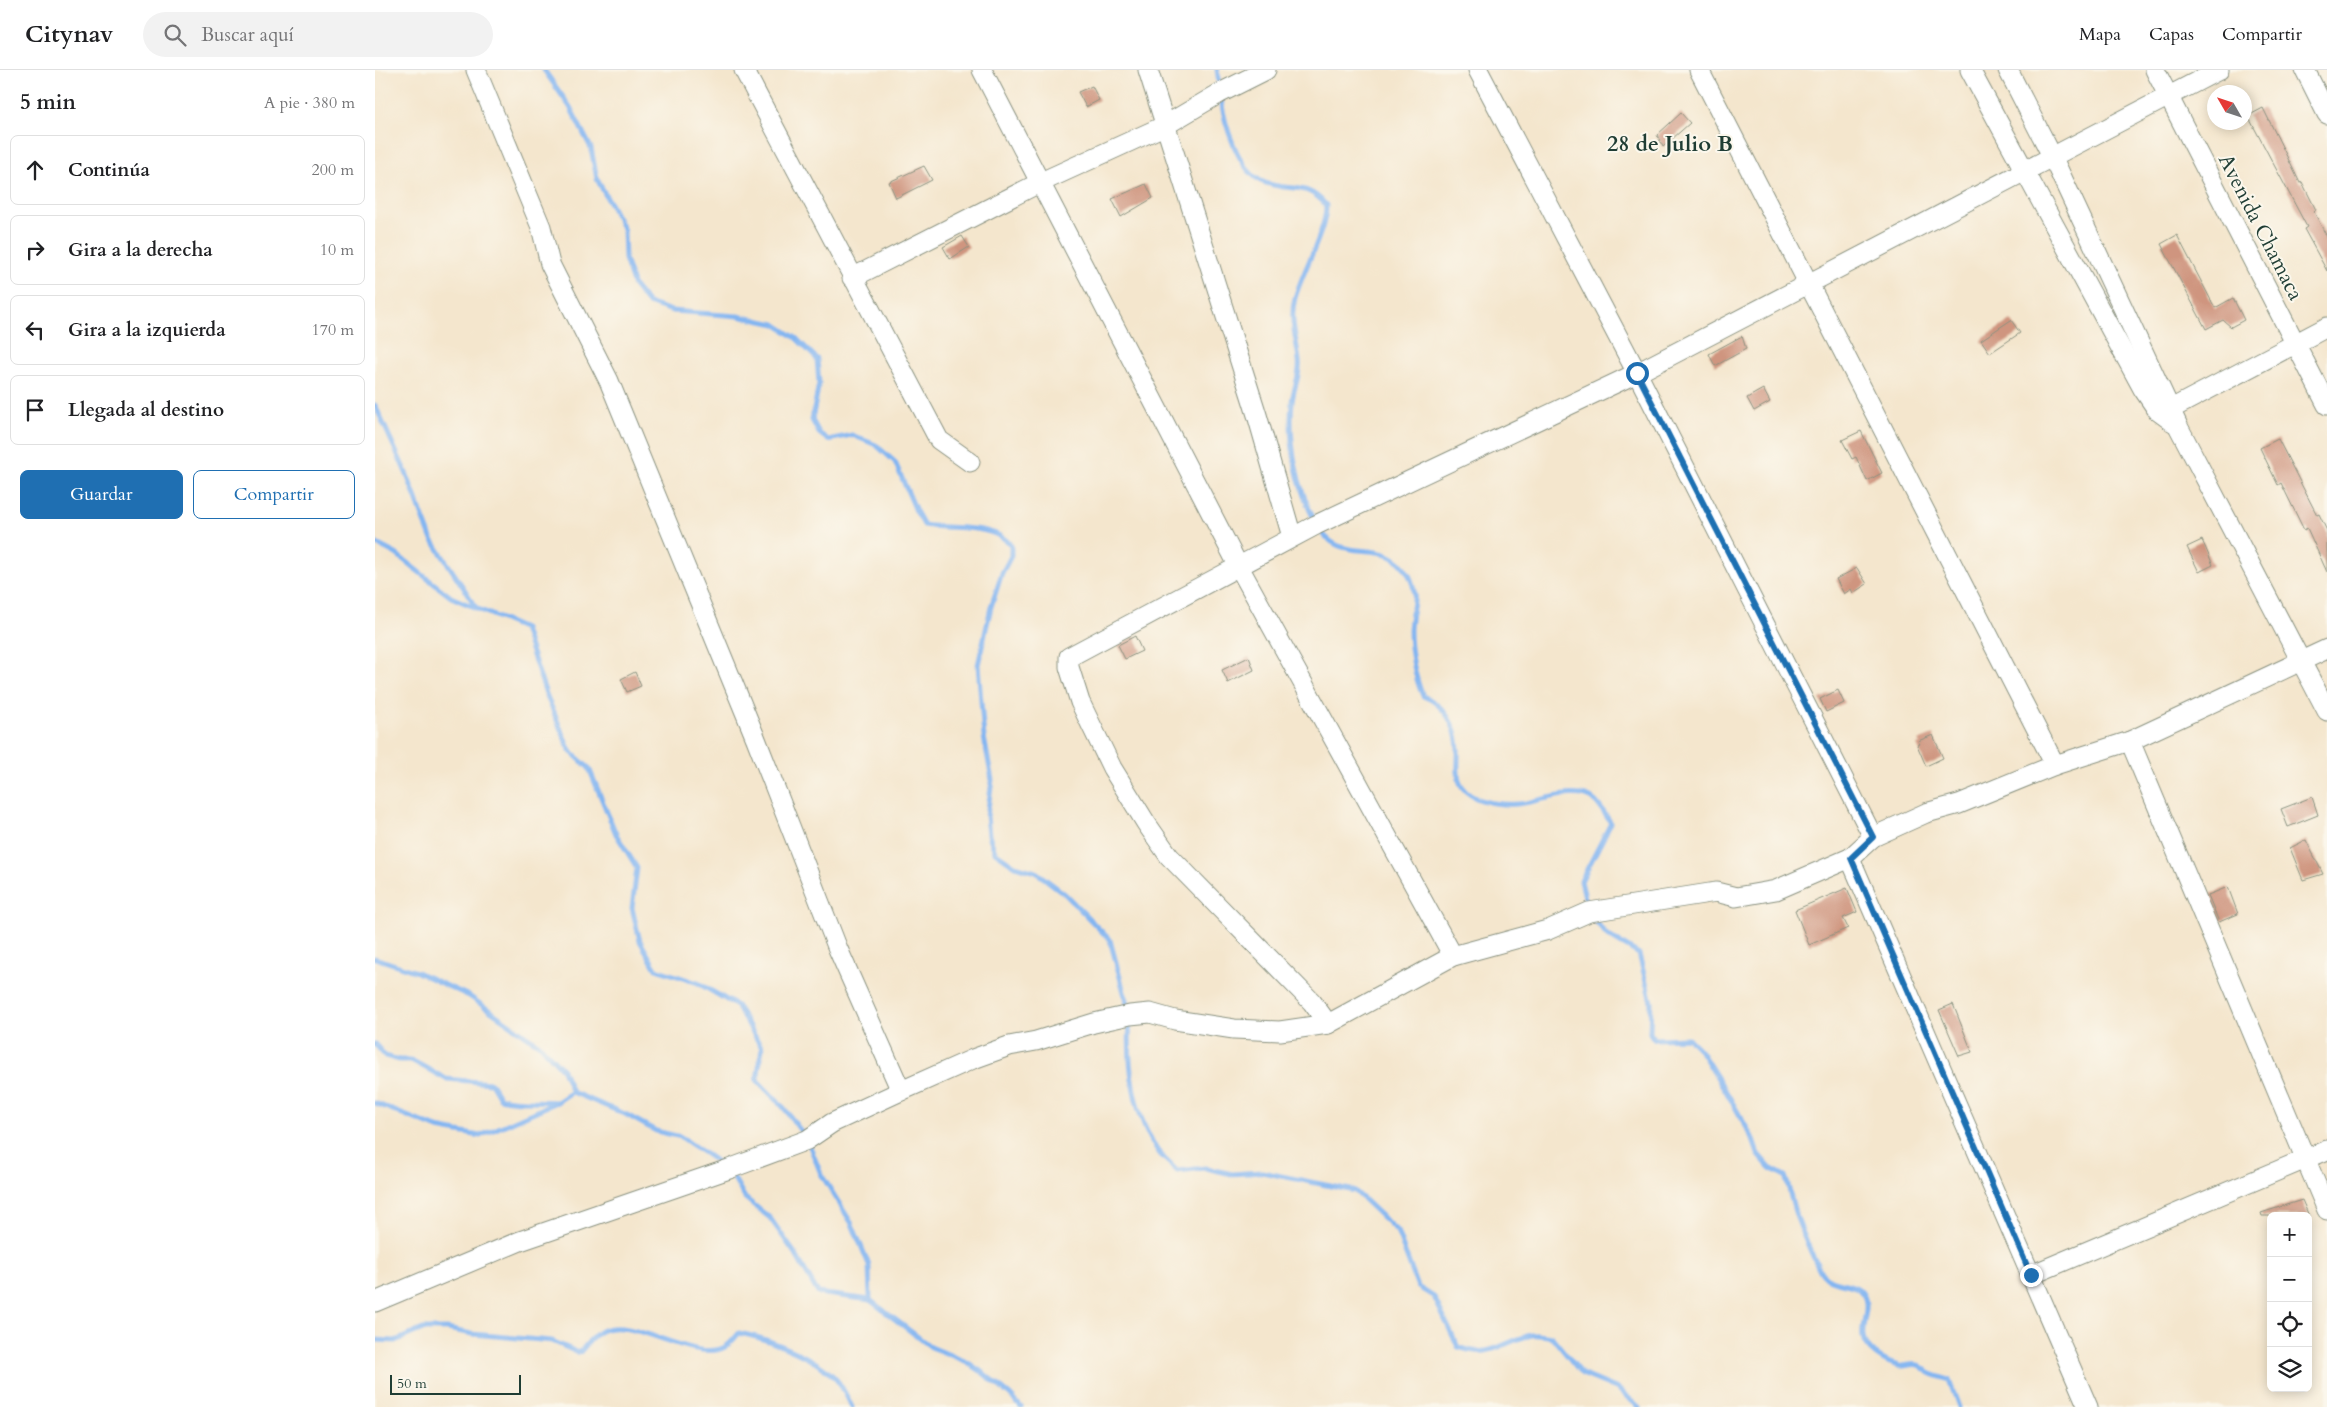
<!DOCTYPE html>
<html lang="es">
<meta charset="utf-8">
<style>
:root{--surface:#fff;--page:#f2f2f2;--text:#202124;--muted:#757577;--line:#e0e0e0;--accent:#1f6fb2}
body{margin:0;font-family:Cardo,serif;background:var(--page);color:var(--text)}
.controls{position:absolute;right:15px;bottom:15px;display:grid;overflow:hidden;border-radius:8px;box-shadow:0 2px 12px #0003}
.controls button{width:45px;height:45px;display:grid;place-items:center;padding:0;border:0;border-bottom:1px solid var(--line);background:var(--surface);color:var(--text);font:25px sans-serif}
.compass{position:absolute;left:1832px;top:15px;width:45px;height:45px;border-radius:50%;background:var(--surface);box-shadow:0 2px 12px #0003;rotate:309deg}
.scale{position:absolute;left:15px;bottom:12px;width:131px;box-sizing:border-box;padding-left:5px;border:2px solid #1f3d34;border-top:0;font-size:14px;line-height:18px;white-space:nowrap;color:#1f3d34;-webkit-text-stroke:4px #fbf7ec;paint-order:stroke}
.stop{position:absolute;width:15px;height:15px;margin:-11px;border:4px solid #1f6fb2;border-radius:50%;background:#fff}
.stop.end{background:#1f6fb2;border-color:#fff;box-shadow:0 1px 5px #0008}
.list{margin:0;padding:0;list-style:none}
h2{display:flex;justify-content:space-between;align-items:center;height:65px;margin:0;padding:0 20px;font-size:21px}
h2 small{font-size:16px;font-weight:400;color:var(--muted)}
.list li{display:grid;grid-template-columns:32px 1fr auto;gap:15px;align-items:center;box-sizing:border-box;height:70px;margin:0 10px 10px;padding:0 10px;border:1px solid var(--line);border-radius:8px}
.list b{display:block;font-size:19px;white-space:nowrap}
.list em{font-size:16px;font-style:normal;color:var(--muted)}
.actions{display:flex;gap:10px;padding:15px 20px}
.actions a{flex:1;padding:11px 0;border:1px solid var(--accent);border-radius:8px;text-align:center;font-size:18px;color:var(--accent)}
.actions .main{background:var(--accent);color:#fff}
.icon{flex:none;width:28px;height:28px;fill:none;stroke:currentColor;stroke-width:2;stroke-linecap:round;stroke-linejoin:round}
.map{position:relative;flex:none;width:1952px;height:1337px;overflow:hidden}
header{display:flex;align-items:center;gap:30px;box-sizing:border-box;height:70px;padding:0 25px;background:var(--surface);border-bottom:1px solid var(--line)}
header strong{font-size:24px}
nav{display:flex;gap:28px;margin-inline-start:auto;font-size:18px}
.search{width:350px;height:45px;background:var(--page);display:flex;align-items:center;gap:12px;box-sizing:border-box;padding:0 18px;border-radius:28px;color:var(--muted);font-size:19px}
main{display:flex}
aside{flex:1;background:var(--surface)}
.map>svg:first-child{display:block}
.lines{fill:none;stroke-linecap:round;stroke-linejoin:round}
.stream{stroke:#84b6f1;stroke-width:5}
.building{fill:#cf957f}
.minor-casing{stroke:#8a9280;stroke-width:21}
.minor{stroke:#fff;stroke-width:19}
.route{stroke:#1f6fb2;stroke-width:6}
.labels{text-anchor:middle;stroke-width:4;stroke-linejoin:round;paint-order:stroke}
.street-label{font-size:21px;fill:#1f3d34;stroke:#fbf7ec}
.neighbourhood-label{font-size:22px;font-weight:bold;fill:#1f3d34;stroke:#fbf7ec}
</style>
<header>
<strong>Citynav</strong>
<div class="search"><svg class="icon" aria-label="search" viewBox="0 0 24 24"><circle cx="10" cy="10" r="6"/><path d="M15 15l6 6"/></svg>Buscar aquí</div>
<nav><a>Mapa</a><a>Capas</a><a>Compartir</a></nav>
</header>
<main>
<aside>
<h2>5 min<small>A pie · 380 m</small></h2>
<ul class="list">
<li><svg class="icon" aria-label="ahead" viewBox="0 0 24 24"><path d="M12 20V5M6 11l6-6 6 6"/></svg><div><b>Continúa</b></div><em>200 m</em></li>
<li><svg class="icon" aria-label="right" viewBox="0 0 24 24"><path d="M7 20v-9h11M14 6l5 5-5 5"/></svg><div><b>Gira a la derecha</b></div><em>10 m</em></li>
<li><svg class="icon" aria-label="left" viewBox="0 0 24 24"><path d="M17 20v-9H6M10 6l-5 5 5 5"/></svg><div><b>Gira a la izquierda</b></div><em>170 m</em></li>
<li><svg class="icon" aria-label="arrive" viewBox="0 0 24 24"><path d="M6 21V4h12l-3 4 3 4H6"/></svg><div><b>Llegada al destino</b></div></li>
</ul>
<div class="actions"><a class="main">Guardar</a><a>Compartir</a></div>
</aside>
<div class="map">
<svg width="1952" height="1337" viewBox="0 0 1952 1337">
<rect width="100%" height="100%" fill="#fbf7ec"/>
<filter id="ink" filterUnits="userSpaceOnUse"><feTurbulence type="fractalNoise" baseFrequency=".02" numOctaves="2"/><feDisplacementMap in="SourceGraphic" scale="10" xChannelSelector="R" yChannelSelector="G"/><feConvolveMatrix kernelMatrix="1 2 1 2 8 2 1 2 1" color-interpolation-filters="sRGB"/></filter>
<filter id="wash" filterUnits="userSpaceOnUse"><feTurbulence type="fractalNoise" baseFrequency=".0096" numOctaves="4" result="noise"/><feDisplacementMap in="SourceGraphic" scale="20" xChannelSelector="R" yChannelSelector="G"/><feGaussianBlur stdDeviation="1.12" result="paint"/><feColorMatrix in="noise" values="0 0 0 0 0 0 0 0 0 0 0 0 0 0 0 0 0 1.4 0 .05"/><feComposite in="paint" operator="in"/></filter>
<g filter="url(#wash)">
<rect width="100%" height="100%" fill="#f4e6cd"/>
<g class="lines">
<g class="stream">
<path d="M169 0 195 37 216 78 222 109 249 160 250 189 259 216 273 233 297 241 363 246 400 254 421 268 442 289 444 313 437 350 444 363 453 370 477 365 501 375 520 392 541 441 549 455C575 460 619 453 636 475V486L627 503 616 537 603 595 609 667 617 710 612 746 614 765 620 782 640 796 661 802 690 824 735 870 754 941"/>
<path d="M842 0 845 20"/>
<path d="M846 28C849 53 863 101 888 112 914 123 930 110 951 135 952 159 927 202 920 228 914 251 922 269 924 291 926 304 918 319 917 332 913 372 922 418 941 453 965 501 1011 461 1034 505 1045 527 1036 537 1035 560 1035 579 1040 609 1048 626 1069 634 1082 656 1083 679 1084 700 1077 717 1101 728 1112 733 1130 735 1142 734 1162 733 1203 715 1220 731 1226 737 1231 746 1236 753L1206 811 1213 840"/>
<path d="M0 335 32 405 56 468 101 537"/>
<path d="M0 473 21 484 76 527 149 559 171 624 195 681 214 698 241 764 262 798 257 838 265 871 281 899 323 913 362 936 387 978 382 1010 409 1038 430 1067"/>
<path d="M1217 847 1232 865 1264 884 1276 932 1275 963 1279 969 1313 968 1325 980 1352 1023 1377 1067 1383 1084 1395 1098 1410 1106C1414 1116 1415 1125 1418 1135 1422 1151 1438 1188 1446 1202 1457 1218 1479 1209 1488 1224 1496 1237 1486 1252 1488 1266 1489 1280 1511 1293 1524 1296 1530 1297 1538 1293 1543 1295 1547 1296 1550 1300 1553 1302 1559 1306 1567 1307 1574 1310L1584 1337"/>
<path d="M0 888 42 902 94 926 166 976 188 1000 197 1022"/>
<path d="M755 949C752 994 758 1047 785 1084 790 1090 797 1095 802 1101L830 1098 857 1104 887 1102 980 1121 1022 1161 1043 1217 1059 1227 1083 1277C1118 1290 1126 1271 1157 1265 1163 1264 1171 1266 1177 1267L1207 1304 1243 1319 1264 1337"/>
<path d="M0 974 10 986 24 990H36L71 1009 116 1013 125 1028C144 1033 162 1030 182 1032"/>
<path d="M0 1033 62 1058 105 1066 182 1032 197 1022 250 1044 281 1061 306 1067 348 1096"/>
<path d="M434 1074 446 1104 477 1154 494 1195 495 1230 556 1277 592 1292 607 1302 635 1325 646 1337"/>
<path d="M356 1103 370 1128 395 1148 421 1185 443 1223 495 1230"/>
<path d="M0 1270 20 1271 48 1259H72L97 1264 177 1271 204 1283C210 1277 218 1265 226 1261 258 1245 319 1294 350 1277 355 1274 360 1268 364 1263 392 1268 447 1289 464 1313 469 1320 473 1329 477 1337"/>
</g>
</g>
<g id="blocks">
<g class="building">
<path d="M717 16 724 30 711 37 703 22Z"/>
<path d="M1888 38 1925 113 1927 112 1941 140 1939 142 1952 167V201L1929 159 1932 157 1873 46Z"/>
<path d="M1306 43 1315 53 1288 77 1282 65Z"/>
<path d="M549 96 557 110 521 128 514 112Z"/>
<path d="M771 114 778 128 746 147 737 129Z"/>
<path d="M1802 165 1840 238 1858 228 1869 250 1856 257 1848 250 1831 259 1786 174Z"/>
<path d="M587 166 594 177 575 189 568 177Z"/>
<path d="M1636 250 1645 263 1615 283 1606 270Z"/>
<path d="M1367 266 1371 279 1340 296 1334 284Z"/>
<path d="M1388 319 1395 332 1379 341 1372 328Z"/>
<path d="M1486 361 1507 403 1492 411 1481 387 1477 389 1467 370Z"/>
<path d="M1903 369 1942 445 1944 444 1952 461V502L1932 458 1929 460 1906 413 1903 415 1885 378Z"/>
<path d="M1827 470 1838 495 1824 502 1812 477Z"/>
<path d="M1482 498 1492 514 1478 523 1476 519 1469 524 1461 509Z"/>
<path d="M760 566 767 581 750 589 743 575Z"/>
<path d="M874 587 879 600 853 613 847 600Z"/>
<path d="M260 602 266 616 252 622 246 609Z"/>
<path d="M1463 620 1469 633 1451 642 1445 629Z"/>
<path d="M1558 665 1568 688 1551 696 1542 675 1545 674 1543 671Z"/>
<path d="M1937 727 1943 745 1913 757 1906 739Z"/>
<path d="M1931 770 1948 804 1928 810 1915 778Z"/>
<path d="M1853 817 1863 844 1844 852 1833 825Z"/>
<path d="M1472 818 1482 842 1468 848 1473 858 1434 875 1420 840Z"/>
<path d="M1578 934 1597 982 1584 986 1564 940Z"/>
<path d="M1927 1130 1934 1146H1887L1886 1143Z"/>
</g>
</g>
</g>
<g filter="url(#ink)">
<use href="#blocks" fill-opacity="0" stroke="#8a9280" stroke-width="1"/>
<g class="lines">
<defs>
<g id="minor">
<path d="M101 0 166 157 175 194 234 311 381 669 463 879 526 1021"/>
<path d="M369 0 564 370 595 392"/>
<path d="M607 0 863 495 1078 886"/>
<path d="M773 0 882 345 917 467"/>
<path d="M1103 0 1262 303 1498 767"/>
<path d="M1324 0 1680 695"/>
<path d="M1595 0 1768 319 1783 341 1798 352"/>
<path d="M1633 0 1677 86 1804 358 1952 641"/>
<path d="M1780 0 1952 335"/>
<path d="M1930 0 1952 44"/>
<path d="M477 208 664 113 791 55 845 23 891 0"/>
<path d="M1796 339 1952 257"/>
<path d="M1755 671 1952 1140"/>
<path d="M1475 788 1713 1337"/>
<path d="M953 954 937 932 794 786 771 753 737 698 705 632 694 597V587L941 455 1262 303 1844 0"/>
<path d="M1656 1205 1952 1080"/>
<path d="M0 1232 145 1171 354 1099 432 1070 457 1053 526 1021 598 989 634 976 661 971 719 953 755 945 775 943 800 950 859 959 905 961 953 954 1078 886 1173 860 1214 842 1341 822 1361 827 1401 820 1475 788 1498 767 1551 743 1584 734 1680 695 1755 671 1952 579"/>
</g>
</defs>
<use href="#minor" class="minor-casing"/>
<use href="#minor" class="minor"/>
</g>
</g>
<g class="lines" filter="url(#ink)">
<path class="route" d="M1262 303 1498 767 1476 788 1656 1205"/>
</g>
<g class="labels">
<g class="street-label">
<text transform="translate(1886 157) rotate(63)" y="7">Avenida Chamaca</text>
</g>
<g class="neighbourhood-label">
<text x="1295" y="81">28 de Julio B</text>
</g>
</g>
</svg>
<div class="controls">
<button>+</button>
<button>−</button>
<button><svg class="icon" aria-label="locate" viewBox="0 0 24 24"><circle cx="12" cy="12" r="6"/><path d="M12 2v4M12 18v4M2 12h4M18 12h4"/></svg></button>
<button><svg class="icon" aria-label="layers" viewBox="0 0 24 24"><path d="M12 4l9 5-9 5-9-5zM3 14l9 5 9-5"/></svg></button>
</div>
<svg class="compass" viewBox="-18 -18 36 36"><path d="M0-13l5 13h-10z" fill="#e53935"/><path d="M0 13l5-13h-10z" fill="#757577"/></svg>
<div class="scale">50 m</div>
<div class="stop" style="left:1262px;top:303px"></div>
<div class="stop end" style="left:1656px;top:1205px"></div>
</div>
</main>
